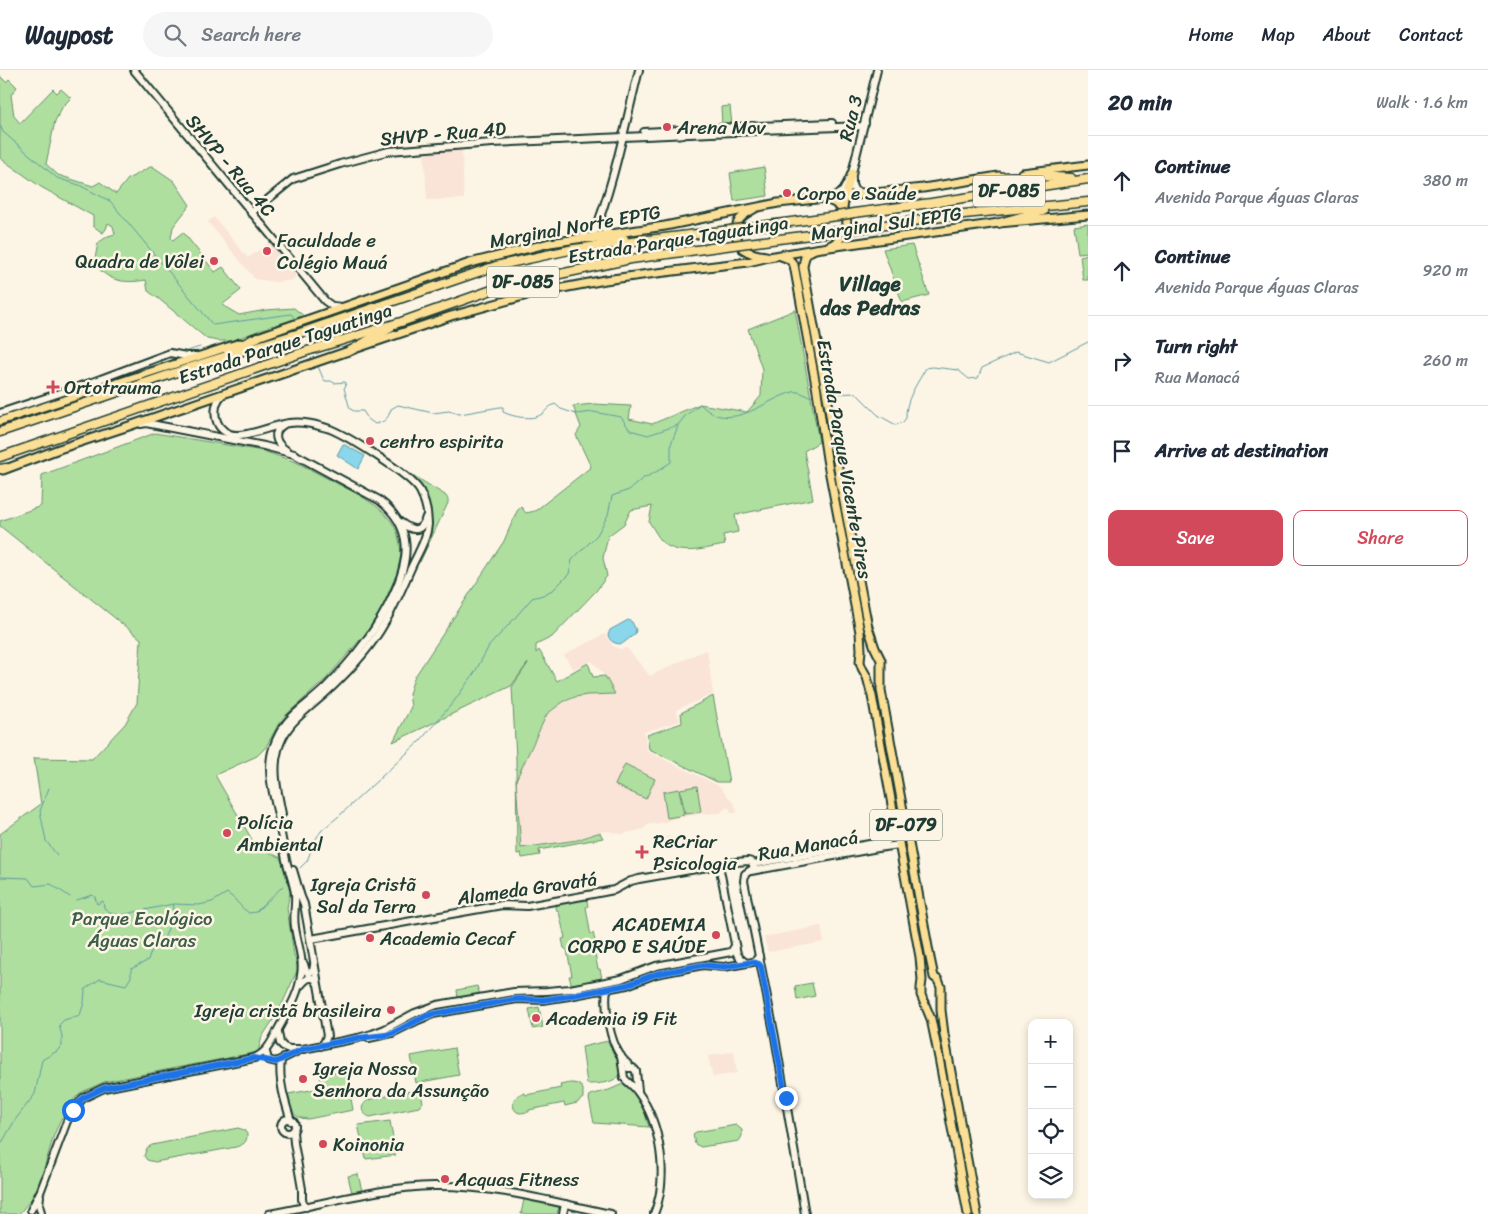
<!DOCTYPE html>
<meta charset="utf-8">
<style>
:root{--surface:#fff;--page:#f6f6f7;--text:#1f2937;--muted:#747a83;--line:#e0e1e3;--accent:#d1495b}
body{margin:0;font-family:Sriracha,sans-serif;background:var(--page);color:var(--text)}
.controls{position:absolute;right:15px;bottom:15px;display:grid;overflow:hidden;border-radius:10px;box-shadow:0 2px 8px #0003}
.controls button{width:45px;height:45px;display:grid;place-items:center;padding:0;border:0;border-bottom:1px solid var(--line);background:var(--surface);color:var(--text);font:25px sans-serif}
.stop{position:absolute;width:15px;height:15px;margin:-11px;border:4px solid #1a73e8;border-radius:50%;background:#fff}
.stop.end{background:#1a73e8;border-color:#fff;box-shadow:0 1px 5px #0008}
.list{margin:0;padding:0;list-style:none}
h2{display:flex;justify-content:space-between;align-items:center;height:65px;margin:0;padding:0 20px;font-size:21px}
h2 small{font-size:16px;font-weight:400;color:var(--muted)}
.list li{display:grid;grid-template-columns:32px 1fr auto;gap:15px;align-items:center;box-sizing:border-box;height:90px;padding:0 20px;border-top:1px solid var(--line)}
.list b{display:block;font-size:19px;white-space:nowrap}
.list p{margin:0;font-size:16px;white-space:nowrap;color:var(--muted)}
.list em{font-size:16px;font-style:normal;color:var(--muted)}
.actions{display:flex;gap:10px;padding:15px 20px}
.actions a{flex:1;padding:11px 0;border:1px solid var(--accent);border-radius:10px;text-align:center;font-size:18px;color:var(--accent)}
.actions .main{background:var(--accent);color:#fff}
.icon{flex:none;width:28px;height:28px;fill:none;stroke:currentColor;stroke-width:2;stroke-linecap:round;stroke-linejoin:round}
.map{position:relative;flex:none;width:1088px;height:1144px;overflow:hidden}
header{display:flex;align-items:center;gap:30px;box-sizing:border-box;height:70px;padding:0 25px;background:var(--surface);border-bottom:1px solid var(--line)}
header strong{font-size:24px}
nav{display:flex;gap:28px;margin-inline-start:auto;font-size:18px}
.search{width:350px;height:45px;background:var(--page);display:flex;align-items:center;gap:12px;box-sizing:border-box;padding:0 18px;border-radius:28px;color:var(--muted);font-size:19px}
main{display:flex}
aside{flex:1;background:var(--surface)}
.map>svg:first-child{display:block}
.built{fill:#fae3d7}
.green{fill:#aedf9f;stroke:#668e6a}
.water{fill:#8ad6eb;stroke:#5f99a2}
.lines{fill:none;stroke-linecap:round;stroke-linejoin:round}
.stream{stroke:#5f99a2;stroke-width:1}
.secondary-casing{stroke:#1f3d34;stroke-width:10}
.primary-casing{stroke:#1f3d34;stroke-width:11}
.highway-casing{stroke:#1f3d34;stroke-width:11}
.secondary{stroke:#fcf5e5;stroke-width:6}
.primary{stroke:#fbdf96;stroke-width:7}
.highway{stroke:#fbdf96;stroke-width:8}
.highway-bridge-casing{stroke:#1f3d34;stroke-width:11;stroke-linecap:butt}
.highway-bridge{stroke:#fbdf96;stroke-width:8}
.route{stroke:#1a73e8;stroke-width:6}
.poi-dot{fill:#d1495b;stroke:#fcf5e5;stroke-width:2}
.labels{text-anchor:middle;stroke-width:5;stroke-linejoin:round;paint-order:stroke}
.shield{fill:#fcf5e5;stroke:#617469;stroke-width:1}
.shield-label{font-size:18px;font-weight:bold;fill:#1f3d34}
.street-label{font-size:19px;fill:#1f3d34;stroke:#fcf5e5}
.poi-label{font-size:19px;fill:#1f3d34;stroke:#fcf5e5;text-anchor:start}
.park-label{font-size:19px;fill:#3c5d49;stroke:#fcf5e5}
.quarter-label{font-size:21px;font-weight:bold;fill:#1f3d34;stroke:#fcf5e5}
</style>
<header>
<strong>Waypost</strong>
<div class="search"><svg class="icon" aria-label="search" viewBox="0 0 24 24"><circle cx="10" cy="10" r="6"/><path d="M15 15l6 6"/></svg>Search here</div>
<nav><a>Home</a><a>Map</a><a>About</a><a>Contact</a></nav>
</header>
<main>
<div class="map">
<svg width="1088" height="1144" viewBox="0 0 1088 1144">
<rect width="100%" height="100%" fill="#fcf5e5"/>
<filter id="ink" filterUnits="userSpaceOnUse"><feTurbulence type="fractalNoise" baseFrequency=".02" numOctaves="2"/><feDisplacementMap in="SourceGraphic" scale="10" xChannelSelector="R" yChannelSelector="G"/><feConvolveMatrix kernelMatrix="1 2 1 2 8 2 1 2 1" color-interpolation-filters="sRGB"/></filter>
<g filter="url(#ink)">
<g class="built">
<path d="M462 79 464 129 427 130 424 81Z"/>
<path d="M214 147 248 188 270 172 295 203V207L292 210 276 212 255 209 208 152Z"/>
<path d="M605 564 613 576 620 579 627 578 650 606 707 579 713 624 676 640 680 651 644 662 647 681 719 716 735 735 737 743H731L730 739 727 737 720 743 701 744 672 749 665 752 647 755 644 759 636 761 622 764 607 761 597 762 576 769 521 777 517 710 548 644 563 633 575 628 587 625H616L605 606 592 591 573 599 564 585Z"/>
<path d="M670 766 672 778 657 781 655 769Z"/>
<path d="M821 856 824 872 768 882 764 867Z"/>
<path d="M734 981 737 1003 713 1007 708 986Z"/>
</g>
<g class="green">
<path d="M0 6 6 12 9 9 17 17 11 25 14 46 20 53 53 19 57 23 61 19 71 28 63 36 55 51 46 94 58 105 93 116 100 112 116 124 128 109 152 96 174 111 190 135 173 157 171 168 173 170 183 162 215 202 223 197 241 220 222 235 239 245 266 240 294 238 305 247 271 256 231 271H218L207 269 159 229 148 221 146 210C123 214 109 211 94 194L98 173 108 166 115 164 113 156 108 153 106 159 103 163 93 156V146L41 117 0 88Z"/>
<path d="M730 36 732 55 722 56 721 37Z"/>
<path d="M764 97 768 126 734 131 730 103Z"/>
<path d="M1088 154V182L1078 183 1074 156Z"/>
<path d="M912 175 929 225 902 232 883 179Z"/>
<path d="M1088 184V210H1083L1080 186Z"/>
<path d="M795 240 819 372 804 381 813 429 735 445 738 462 723 465 725 475C707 478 682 486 666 475 659 470 654 459 649 452L652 436 631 440 624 454 608 466 603 488 607 506 596 521 552 567 536 575V583L539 580 557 611 588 593 593 607 605 606 615 624 587 625 575 627 563 632 547 644 516 710 521 778 577 770 597 763H600L603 768 539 780 540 785 522 788 521 783 517 784 516 688 512 617 528 593 511 616 393 672 411 637 409 624 414 608 504 471 517 441 521 437 526 443 535 441 591 397 576 365 581 357 573 336 594 334 631 336 629 349 652 354 700 334 747 342 761 326 762 299 748 259Z"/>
<path d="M155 363 263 381 296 392 361 426 376 436 383 442 391 451 397 461 400 474 401 485 397 503 381 540 366 563 326 609 286 645 278 655 266 677 257 686 215 705 255 775 281 788 290 822 287 838 294 885 298 897 297 901 279 941 262 967 258 982 104 1012 80 1023 70 1033 60 1051 54 1065 37 1122 19 1144H0V764L41 734 34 688 92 689 125 654 137 633 141 569 0 456V451L41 436 42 405Z"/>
<path d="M411 404 445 425 448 429V433L420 492 417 490 430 444 429 434 423 420Z"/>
<path d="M713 626 729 712H717L649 679 647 665 682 653 681 643Z"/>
<path d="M625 694 655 709 646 729 615 715Z"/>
<path d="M697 716 701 742 685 744 680 719Z"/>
<path d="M679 719 684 745 667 748 663 722Z"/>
<path d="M584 828 587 831 588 836 586 837 590 861 591 864 593 863 596 874 593 875 598 899H600L602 909 600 910 574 916 571 913 569 906H572L567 880 564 878 562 869 565 868 559 842 557 841 556 837 558 833Z"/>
<path d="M812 913 815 926 797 930 795 916Z"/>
<path d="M477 916 480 925 458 929 457 920Z"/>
<path d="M539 937 543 957 533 959 529 939Z"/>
<path d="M612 970C612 983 619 986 621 996 625 1013 598 1014 587 1014L582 977Z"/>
<path d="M454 978 459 1005 416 1013 411 986Z"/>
<path d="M346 1000 353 1040 308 1049C290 1048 292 1038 288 1024L322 1018 320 1005Z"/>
<path d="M570 1013C576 1013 580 1014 583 1019V1028L577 1033 565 1036 564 1033 529 1040V1042C528 1042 521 1043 520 1043 512 1042 511 1030 517 1026 519 1024 523 1023 525 1023L526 1025 561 1018 560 1015Z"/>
<path d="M623 1014 631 1017 644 1040 649 1057 594 1053 589 1029 590 1025 609 1020Z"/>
<path d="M411 1021 418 1023 422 1028 423 1032 419 1037 370 1047C360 1043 360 1036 368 1030Z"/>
<path d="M390 1051 396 1085 366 1089 358 1055Z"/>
<path d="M736 1055 742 1060V1066L739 1071 701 1077 695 1074 693 1064 696 1062Z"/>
<path d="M238 1058 244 1060 247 1064C247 1073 244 1074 236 1077L155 1092 147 1090 144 1086 147 1078 152 1075Z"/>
<path d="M358 1104 362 1121 352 1123 348 1106Z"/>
<path d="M524 1129 559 1137 557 1144H521Z"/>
</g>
<g class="water">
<path d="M343 374 365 386 358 399 337 385Z"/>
<path d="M628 550 632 552 636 560 635 564 622 574C615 574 610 572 608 565L610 560Z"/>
</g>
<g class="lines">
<g class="stream">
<path d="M0 55 3 62 57 108 79 115 110 131 213 255 291 244 297 251"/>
<path d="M306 264 308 269"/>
<path d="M309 272 311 277"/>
<path d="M181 283 200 277"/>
<path d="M317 294 323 308 325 311H331L334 313 345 312 346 316 344 318 350 339 354 341H363L368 349 375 354C385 352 388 349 391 339L398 335 433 343 449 341 460 344 500 337H503V342C513 347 533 351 542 344 547 340 549 336 555 334L561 339 576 344 593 342 621 347 630 360 648 365 678 355 685 346 700 334C704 338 710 343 716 345 744 353 767 329 793 322 801 320 806 328 814 326"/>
<path d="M831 324 856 323 878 345 896 355 903 352 906 348C905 330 917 314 926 298L933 297 958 300 969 309 978 308 982 298 1016 282 1049 292 1088 272"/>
<path d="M15 335 23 332"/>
<path d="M0 339 8 337"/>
<path d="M49 718 40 741 46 771 57 785"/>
<path d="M300 798 307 791 315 770 322 760 339 746 420 671 455 630 475 602 489 576 514 549 532 528 543 525 554 519 569 504 572 490 597 465 608 445 612 426 629 420 642 409 656 402 671 392V374L678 356"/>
<path d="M0 807 28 808 34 816 51 814 70 827"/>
<path d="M77 830 92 825 95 827 97 834 103 831 104 838 113 844 121 845 173 834"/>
<path d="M0 1076 15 1050 35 1024 42 990 57 981 62 976V966L59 955 64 950 80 945 84 933 85 919 100 909 126 915 131 907V899L145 892 148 890 153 877 165 866 171 851 174 834 199 835 212 832 227 823C236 828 240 838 249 843L256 842 283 816"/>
</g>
<defs>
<g id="secondary">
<path d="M134 0 325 231 332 236 341 237"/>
<path d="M644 62 754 56 758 58 759 56 832 53"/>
<path d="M852 109V115L855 121 864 123"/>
<path d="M835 126 843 121 852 103 877 0"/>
<path d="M251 143 293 109 340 94 389 81 492 73 756 61 758 58 761 60 863 56 865 53"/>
<path d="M602 148C601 156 603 161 611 164"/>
<path d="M593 166C614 114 625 55 639 0"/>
<path d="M223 324C211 336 213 358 230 364 244 369 273 355 289 353 303 351 317 355 330 359 349 367 411 405 420 421 425 431 428 443 428 454 427 469 418 483 412 496 403 516 395 536 384 554 371 577 350 600 331 618 310 639 286 650 278 680 272 701 278 723 282 744"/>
<path d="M0 343 90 313 170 283 186 286H196"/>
<path d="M283 355C272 362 275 373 286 380"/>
<path d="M400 452C412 461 421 464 426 447"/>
<path d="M753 794 887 771 897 763"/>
<path d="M719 795 737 884 740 888 746 893"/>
<path d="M293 800 301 827 304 834 327 966 324 973 321 976"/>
<path d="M751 801 878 778 899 775"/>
<path d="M311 869 502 835 527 836 588 825 614 820 631 811 639 809 736 792 748 791 752 792 754 798 745 804 744 811 775 967 805 1144"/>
<path d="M304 894 306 901 308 903 313 901 314 895"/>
<path d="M301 915C305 910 309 906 315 909L317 913"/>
<path d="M607 919C604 938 610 970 620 985 623 990 627 993 631 997"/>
<path d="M278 962 280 973 284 977 289 979H303L358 968 372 964 385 959 415 943 437 935 514 922 547 921 570 919 621 909 656 896 731 882 735 876"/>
<path d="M369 968 392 963 418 950 433 944 517 929 543 930 569 926 627 915 656 904 703 895 724 897 753 892 756 890 759 886"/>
<path d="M266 982 268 990 276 992 300 980"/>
<path d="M621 986 624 1008C628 1013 633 1015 637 1021 661 1053 669 1107 654 1144"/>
<path d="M281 990C278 1010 285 1032 291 1051"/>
<path d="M628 998H633L636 1001 638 1021"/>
<circle cx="288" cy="1056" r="7"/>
<path d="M293 1061 294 1073 302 1119V1129L303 1133 306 1137"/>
<path d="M40 1126 39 1135 41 1142"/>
<path d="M31 1140 41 1120 67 1051 73 1040 83 1028 104 1018 254 988C269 982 273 968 281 954 289 939 299 923 301 905 304 889 297 873 295 857 293 845 296 834 295 823 293 812 289 801 286 790 283 775 280 760 278 745 273 723 266 700 273 678 283 647 303 639 324 619 352 591 377 561 393 525 410 489 414 457 379 430L294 384 264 376 146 353 141 354"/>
<path d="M269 1144C324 1134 379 1117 434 1116 494 1115 553 1132 611 1144"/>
<path d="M563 1144 565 1134"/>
</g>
<g id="primary">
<path d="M1022 103 1088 95"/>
<path d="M824 129C852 135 855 165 829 176"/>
<path d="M754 139C741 146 733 152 737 168 739 172 740 176 743 179 750 184 758 185 766 186"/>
<path d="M843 139 844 131 852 103"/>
<path d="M813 180C805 183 804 189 803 197L828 332 840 411 868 557 875 578 881 590V620L930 888 934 907 938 910 941 917V940L944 964 977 1144"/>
<path d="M781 186 789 189 794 195 817 321 827 389 860 562 861 580 860 592 862 598 867 607 872 626 920 887 922 910 921 918V925L931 949 939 988 968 1144"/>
<path d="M252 269 470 193 550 173 665 156 778 133 923 118 999 106"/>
<path d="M0 351 240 273"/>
<path d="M3 400 59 379 129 356 451 246 531 224 605 210 649 204 748 192 769 187 815 179 999 153 1088 145"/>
</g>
<g id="highway">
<path d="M995 107 1040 106 1071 108"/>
<path d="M854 143 931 133 1088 109"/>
<path d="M999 153 1043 141"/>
<path d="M744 158 837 146"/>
<path d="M856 159 964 144 1088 132"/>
<path d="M581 168 624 169"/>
<path d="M748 173 841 161"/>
<path d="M228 281 258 267"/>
<path d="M350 281 390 258"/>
<path d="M0 362 201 294 300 263 496 196 574 179 730 160"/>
<path d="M0 387 304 282 401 252 503 216 631 189 733 175"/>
<path d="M0 399 6 398"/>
</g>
</defs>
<use href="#secondary" class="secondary-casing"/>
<use href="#primary" class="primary-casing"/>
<use href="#highway" class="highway-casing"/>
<use href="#secondary" class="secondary"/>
<use href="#primary" class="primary"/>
<use href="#highway" class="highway"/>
<defs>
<g id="highway-bridge">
<path d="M837 146 854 143"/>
<path d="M730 160 744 158"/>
<path d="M841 161 856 159"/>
<path d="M733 175 748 173"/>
</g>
</defs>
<use href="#highway-bridge" class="highway-bridge-casing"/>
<use href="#highway-bridge" class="highway-bridge"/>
</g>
</g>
<g class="lines" filter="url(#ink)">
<path class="route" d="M73 1040 83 1028 104 1018 254 988 276 992 303 979 358 968 386 965 395 962 426 946 434 944 517 929 543 930 569 926 627 915 656 904 703 895 724 897 753 892 759 894 761 897 786 1028"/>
</g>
<g class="poi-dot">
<circle cx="667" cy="57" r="5"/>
<circle cx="787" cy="123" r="5"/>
<circle cx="267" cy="181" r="5"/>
<circle cx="214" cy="191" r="5"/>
<path d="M50.5 309.5h5v5h5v5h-5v5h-5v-5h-5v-5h5z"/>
<circle cx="370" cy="371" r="5"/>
<circle cx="227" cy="763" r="5"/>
<path d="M639.5 774.5h5v5h5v5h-5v5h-5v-5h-5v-5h5z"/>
<circle cx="426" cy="825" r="5"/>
<circle cx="716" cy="865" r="5"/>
<circle cx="370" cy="868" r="5"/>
<circle cx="391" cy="940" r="5"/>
<circle cx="536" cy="948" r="5"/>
<circle cx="303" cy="1009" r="5"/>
<circle cx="323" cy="1074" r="5"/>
<circle cx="445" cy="1109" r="5"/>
</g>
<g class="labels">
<g class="shield">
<rect x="973" y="105.5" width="72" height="31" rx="4"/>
<rect x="487" y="196.5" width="72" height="31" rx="4"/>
<rect x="870" y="739.5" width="72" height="31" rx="4"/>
</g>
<g class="shield-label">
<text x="1009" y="127">DF-085</text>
<text x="523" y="218">DF-085</text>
<text x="906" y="761">DF-079</text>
</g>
<g class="street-label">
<text transform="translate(850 48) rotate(-76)" y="7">Rua 3</text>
<text transform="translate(443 63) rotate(-5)" y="7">SHVP - Rua 4D</text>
<text transform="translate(231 95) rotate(50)" y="7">SHVP - Rua 4C</text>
<text transform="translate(886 153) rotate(-8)" y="7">Marginal Sul EPTG</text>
<text transform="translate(575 156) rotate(-10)" y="7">Marginal Norte EPTG</text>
<text transform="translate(678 169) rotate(-9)" y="7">Estrada Parque Taguatinga</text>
<text transform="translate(285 273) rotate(-18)" y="7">Estrada Parque Taguatinga</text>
<text transform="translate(845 389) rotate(80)" y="7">Estrada Parque Vicente Pires</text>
<text transform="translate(808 775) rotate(-10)" y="7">Rua Manacá</text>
<text transform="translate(527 818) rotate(-8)" y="7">Alameda Gravatá</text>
</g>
<g class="poi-label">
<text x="677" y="64">Arena Mov</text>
<text x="797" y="130">Corpo e Saúde</text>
<text x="277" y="177">Faculdade e<tspan x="277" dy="22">Colégio Mauá</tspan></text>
<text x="204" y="198" text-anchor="end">Quadra de Vôlei</text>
<text x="64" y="324">Ortotrauma</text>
<text x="380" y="378">centro espirita</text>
<text x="237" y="759">Polícia<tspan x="237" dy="22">Ambiental</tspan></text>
<text x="653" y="778">ReCriar<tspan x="653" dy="22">Psicologia</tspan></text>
<text x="416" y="821" text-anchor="end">Igreja Cristã<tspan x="416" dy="22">Sal da Terra</tspan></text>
<text x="706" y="861" text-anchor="end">ACADEMIA<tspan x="706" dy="22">CORPO E SAÚDE</tspan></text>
<text x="380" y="875">Academia Cecaf</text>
<text x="381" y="947" text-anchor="end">Igreja cristã brasileira</text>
<text x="546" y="955">Academia i9 Fit</text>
<text x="313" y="1005">Igreja Nossa<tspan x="313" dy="22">Senhora da Assunção</tspan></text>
<text x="333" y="1081">Koinonia</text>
<text x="455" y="1116">Acquas Fitness</text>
</g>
<g class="park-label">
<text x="142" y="855">Parque Ecológico<tspan x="142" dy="22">Águas Claras</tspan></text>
</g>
<g class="quarter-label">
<text x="870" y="221">Village<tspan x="870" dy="24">das Pedras</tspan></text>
</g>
</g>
</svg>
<div class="controls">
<button>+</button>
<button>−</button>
<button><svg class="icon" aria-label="locate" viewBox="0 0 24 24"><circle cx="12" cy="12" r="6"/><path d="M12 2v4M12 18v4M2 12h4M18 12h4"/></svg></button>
<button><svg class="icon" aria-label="layers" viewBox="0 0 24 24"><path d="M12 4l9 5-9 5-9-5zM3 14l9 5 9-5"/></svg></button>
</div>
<div class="stop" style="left:73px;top:1040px"></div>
<div class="stop end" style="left:786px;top:1028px"></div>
</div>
<aside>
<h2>20 min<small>Walk · 1.6 km</small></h2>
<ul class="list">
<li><svg class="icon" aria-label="ahead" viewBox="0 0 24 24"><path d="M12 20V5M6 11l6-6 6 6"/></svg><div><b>Continue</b><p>Avenida Parque Águas Claras</p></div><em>380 m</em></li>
<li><svg class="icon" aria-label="ahead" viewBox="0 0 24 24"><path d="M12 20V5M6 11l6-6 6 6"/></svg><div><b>Continue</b><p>Avenida Parque Águas Claras</p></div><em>920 m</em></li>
<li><svg class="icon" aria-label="right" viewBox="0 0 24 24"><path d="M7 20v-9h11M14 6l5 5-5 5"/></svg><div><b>Turn right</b><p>Rua Manacá</p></div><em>260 m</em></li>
<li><svg class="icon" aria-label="arrive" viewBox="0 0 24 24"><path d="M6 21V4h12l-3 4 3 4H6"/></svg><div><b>Arrive at destination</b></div></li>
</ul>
<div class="actions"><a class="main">Save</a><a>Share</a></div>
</aside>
</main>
